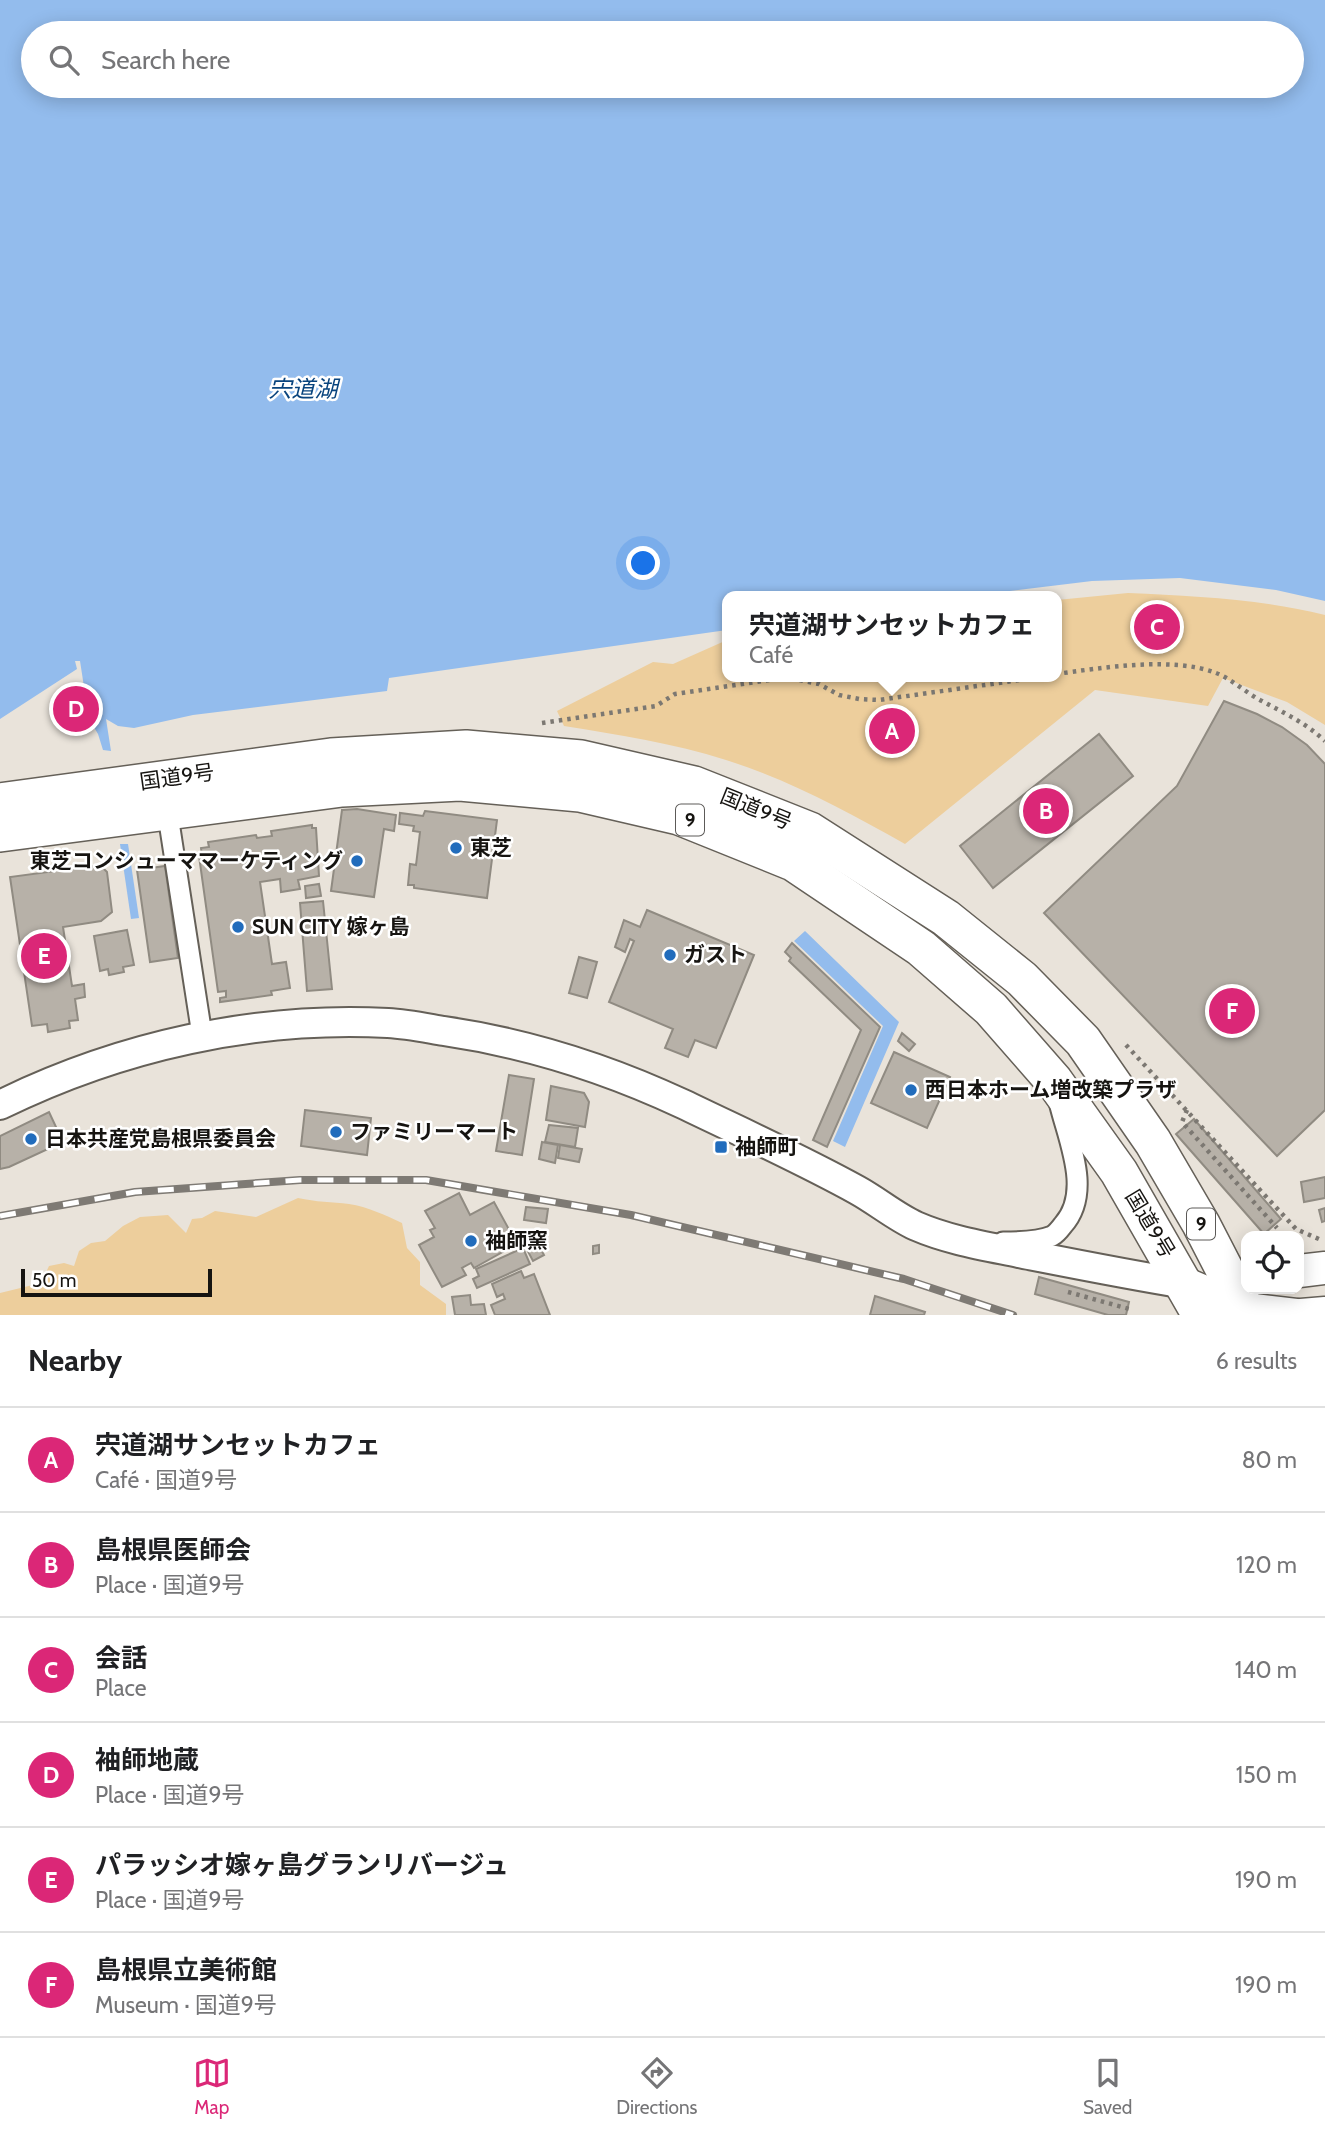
<!DOCTYPE html>
<meta charset="utf-8">
<style>
:root{--surface:#fff;--page:#f6f6f6;--text:#202124;--muted:#757577;--line:#e0e0e0;--accent:#db2777}
body{margin:0;font-family:Cabin,"Noto Sans JP",sans-serif;background:var(--page);color:var(--text)}
.controls{position:absolute;right:21px;bottom:21px;display:grid;overflow:hidden;border-radius:14px;box-shadow:0 4px 18px #0003}
.controls button{width:63px;height:63px;display:grid;place-items:center;padding:0;border:0;border-bottom:2px solid var(--line);background:var(--surface);color:var(--text);font:35px sans-serif}
.scale{position:absolute;left:21px;bottom:18px;width:191px;box-sizing:border-box;padding-left:7px;border:4px solid #161411;border-top:0;font-size:19px;line-height:24px;white-space:nowrap;color:#161411;-webkit-text-stroke:5px #fff;paint-order:stroke}
.you{position:absolute;left:644px;top:564px;width:24px;height:24px;margin:-18px;border:5px solid #fff;border-radius:50%;background:#1a73e8;box-shadow:0 0 0 10px #1a73e833}
.badge{display:grid;place-items:center;width:46px;height:46px;border-radius:50%;background:var(--accent);color:#fff;font-size:23px;font-weight:700}
.pin{position:absolute;translate:-50% -50%;border:4px solid #fff;box-shadow:0 2px 7px #0006}
.popup{position:absolute;left:722px;top:591px;width:340px;height:91px;box-sizing:border-box;display:grid;place-content:center;border-radius:14px;background:var(--surface);filter:drop-shadow(0 2px 5px #0005);font-size:23px;white-space:nowrap;color:var(--muted)}
.popup b{font-size:26px;color:var(--text)}
.popup::after{content:'';position:absolute;left:50%;top:100%;margin-left:-14px;border:14px solid transparent;border-top-color:var(--surface)}
.list{margin:0;padding:0;list-style:none}
h2{display:flex;justify-content:space-between;align-items:center;height:91px;margin:0;padding:0 28px;font-size:30px}
h2 small{font-size:23px;font-weight:400;color:var(--muted)}
.list li{display:grid;grid-template-columns:46px 1fr auto;gap:21px;align-items:center;box-sizing:border-box;height:105px;padding:0 28px;border-top:2px solid var(--line)}
.list b{display:block;font-size:26px;white-space:nowrap}
.list p{margin:0;font-size:23px;white-space:nowrap;color:var(--muted)}
.list em{font-size:23px;font-style:normal;color:var(--muted)}
.icon{flex:none;width:38px;height:38px;fill:none;stroke:currentColor;stroke-width:2;stroke-linecap:round;stroke-linejoin:round}
.map{position:relative;flex:none;width:1325px;height:1315px;overflow:hidden}
.search{position:absolute;background:var(--surface);box-shadow:0 4px 18px #0003;left:21px;right:21px;top:21px;height:77px;display:flex;align-items:center;gap:18px;box-sizing:border-box;padding:0 24px;border-radius:38px;color:var(--muted);font-size:26px}
.sheet{height:721px;background:var(--surface)}
nav{display:flex;justify-content:space-around;align-items:center;box-sizing:border-box;height:98px;border-top:2px solid var(--line);background:var(--surface);font-size:19px;color:var(--muted)}
nav a{display:grid;justify-items:center;gap:4px}
nav .on{color:var(--accent)}
.map>svg:first-child{display:block}
.green{fill:#edce9c}
.water{fill:#93bced;fill-rule:evenodd}
.building{fill:#b7b1a8;stroke:#908b82;stroke-width:2}
.lines{fill:none;stroke-linecap:round;stroke-linejoin:round}
.street-casing{stroke:#656058;stroke-width:23}
.secondary-casing{stroke:#656058;stroke-width:32}
.primary-casing{stroke:#656058;stroke-width:35}
.highway-casing{stroke:#656058;stroke-width:40}
.path{stroke:#7c7872;stroke-width:4.5;stroke-dasharray:3.5 5;stroke-linecap:butt}
.street{stroke:#fff;stroke-width:19}
.secondary{stroke:#fff;stroke-width:28}
.primary{stroke:#fff;stroke-width:32}
.highway{stroke:#fff;stroke-width:37}
.rail-casing{stroke:#7e7a74;stroke-width:8}
.rail{stroke:#fff;stroke-width:5;stroke-dasharray:16;stroke-linecap:butt}
.poi-dot{fill:#216cbc;stroke:#fff;stroke-width:2.5}
.labels{text-anchor:middle;stroke-width:5;stroke-linejoin:round;paint-order:stroke}
.shield{fill:#fff;stroke:#5c5a58;stroke-width:2}
.shield-label{font-size:19px;font-weight:bold;fill:#161411}
.street-label{font-size:21px;fill:#161411;stroke:#fff}
.poi-label{font-size:21px;font-weight:bold;fill:#161411;stroke:#fff;text-anchor:start}
.water-label{font-size:23px;font-style:italic;fill:#09447e;stroke:#fff}
</style>
<div class="map">
<svg width="1325" height="1315" viewBox="0 0 1325 1315">
<rect width="100%" height="100%" fill="#e9e3da"/>
<g class="green">
<path d="M1128 593C1195 596 1260 599 1325 615V725L1287 702 1223 678 1208 706 1095 690 905 844C848 812 789 780 726 760 673 743 619 735 564 726L557 711 653 662 673 664 727 640 728 677H1056L1057 600Z"/>
<path d="M298 1198C316 1202 332 1202 349 1204 368 1207 385 1215 402 1223L407 1248 420 1262V1285L446 1304V1315H0V1293L41 1283 49 1266 64 1263 74 1266 79 1251 91 1243 105 1241 123 1226 140 1217 168 1215 186 1233 192 1219 202 1218 215 1211 256 1217Z"/>
</g>
<g class="water">
<path d="M0 0H1325V601L1276 590 1180 578 1092 581 969 596H728L727 630 389 678 387 691 193 715 134 728 118 726 106 719 111 751 103 750 98 734 89 719 80 661H75L77 669 0 719ZM33 33H1292V86H33Z"/>
<path d="M120 844H128L139 918 131 919Z"/>
<path d="M805 931 899 1022 845 1147 833 1141 883 1026 794 941Z"/>
</g>
<g class="building">
<path d="M1224 701 1257 714 1282 727 1307 745 1325 764V1110L1277 1156 1044 913 1177 786Z"/>
<path d="M893 724 900 733 890 739 884 729Z"/>
<path d="M1099 734 1133 776 993 888 960 846Z"/>
<path d="M357 809 396 815 394 831 384 829 374 897 331 891 342 810Z"/>
<path d="M425 811 497 820 487 898 414 888V885H408L410 864 416 865 420 832 413 831 414 826 399 824 400 813 423 816Z"/>
<path d="M312 825V828H316L319 876 298 880 300 889 281 892 280 879 260 882 272 964 286 962 290 988 271 991 272 995 220 1002V998L226 997V991L218 992 199 856H202L201 848 209 847 208 842 256 835 257 838 272 836 271 831Z"/>
<path d="M100 865 107 872 112 912 101 921 63 927 72 986 84 984 85 997 75 999 78 1020 69 1021 70 1028 48 1032 47 1024 32 1026 10 877Z"/>
<path d="M165 866 178 958 150 962 137 870Z"/>
<path d="M319 884 321 896 306 898 305 886Z"/>
<path d="M323 901 332 989 307 991 300 903Z"/>
<path d="M647 910 754 955 716 1048 695 1040 688 1057 665 1048 673 1029 609 1002 634 941 630 939 625 952 615 947 624 920 640 927Z"/>
<path d="M127 930 134 965 123 967 124 972 109 975 108 969 100 971 94 936Z"/>
<path d="M792 943 880 1027 827 1147 813 1140 861 1030 789 961 791 958 785 952Z"/>
<path d="M579 957 597 962 587 998 569 993Z"/>
<path d="M902 1033 915 1044 909 1051 898 1041Z"/>
<path d="M894 1052 950 1077 927 1128 871 1103Z"/>
<path d="M509 1075 534 1079 522 1155 496 1151Z"/>
<path d="M551 1086 584 1093 589 1102 585 1127 546 1120Z"/>
<path d="M305 1110 371 1118 367 1155 301 1146Z"/>
<path d="M49 1112 63 1142 9 1167 0 1169V1136Z"/>
<path d="M1194 1119 1281 1219 1264 1234 1176 1134Z"/>
<path d="M549 1125 578 1128 575 1147 545 1142Z"/>
<path d="M542 1142 558 1145 555 1163 539 1159Z"/>
<path d="M560 1145 582 1149 579 1162 558 1158Z"/>
<path d="M1325 1177V1198L1304 1202 1301 1182Z"/>
<path d="M459 1193 470 1215 494 1202 517 1244 474 1268 471 1263 462 1268 466 1275 442 1287 419 1245 434 1237 430 1230 435 1228 425 1211Z"/>
<path d="M526 1207 548 1209 546 1223 524 1220Z"/>
<path d="M1325 1208V1221L1322 1222 1319 1210Z"/>
<path d="M535 1238 544 1255 533 1261 524 1244Z"/>
<path d="M599 1245V1253L593 1254V1246Z"/>
<path d="M523 1248 530 1264 477 1288 473 1279 479 1276 476 1269Z"/>
<path d="M521 1271 524 1278 534 1274 550 1315H495L491 1305 505 1299 503 1294 497 1297 492 1284Z"/>
<path d="M1039 1277 1129 1302 1126 1315H1108L1035 1294Z"/>
<path d="M470 1295 471 1305 484 1304 486 1315H455L452 1297Z"/>
<path d="M875 1296 925 1312 924 1315H870Z"/>
</g>
<g class="lines">
<defs>
<g id="street">
<path d="M167 809 202 1035"/>
<path d="M1003 1242C1018 1242 1038 1242 1052 1236 1056 1234 1060 1229 1063 1225 1092 1193 1069 1142 1060 1106"/>
</g>
<path id="secondary" d="M0 1105C120 1046 255 1016 388 1023 407 1024 426 1028 444 1031 526 1043 608 1069 683 1104 741 1132 801 1159 857 1190 877 1201 896 1217 916 1226 948 1240 985 1246 1019 1253 1075 1264 1130 1275 1186 1284"/>
<g id="primary">
<path d="M1299 1271 1325 1268"/>
<path d="M1186 1284 1245 1309 1296 1315"/>
<path d="M1301 1315 1325 1313"/>
</g>
<g id="highway">
<path d="M0 802 331 757 466 749 581 759 694 785 810 831 946 918 1022 979 1083 1041 1153 1142 1201 1224 1248 1315"/>
<path d="M0 833 342 788 460 782 580 793 679 816 793 862 921 948 991 1009 1054 1081 1119 1172 1201 1315"/>
</g>
</defs>
<use href="#street" class="street-casing"/>
<use href="#secondary" class="secondary-casing"/>
<use href="#primary" class="primary-casing"/>
<use href="#highway" class="highway-casing"/>
<g class="path">
<path d="M1056 674C1101 668 1173 656 1216 673 1232 679 1246 693 1262 701 1284 713 1306 723 1325 741"/>
<path d="M542 723 656 706 675 694 776 679H794L819 684 839 695 859 699 879 700 1041 677"/>
<path d="M1126 1045 1296 1229 1321 1240"/>
<path d="M1187 1110 1182 1122 1277 1228"/>
<path d="M1068 1292 1133 1310"/>
</g>
<use href="#street" class="street"/>
<use href="#secondary" class="secondary"/>
<use href="#primary" class="primary"/>
<use href="#highway" class="highway"/>
<defs>
<path id="rail" d="M0 1216 135 1192 300 1180H426L631 1215 904 1279 1013 1315"/>
</defs>
<use href="#rail" class="rail-casing"/>
<use href="#rail" class="rail"/>
</g>
<g class="poi-dot">
<circle cx="456" cy="848" r="7"/>
<circle cx="357" cy="861" r="7"/>
<circle cx="238" cy="927" r="7"/>
<circle cx="670" cy="955" r="7"/>
<circle cx="911" cy="1090" r="7"/>
<circle cx="336" cy="1132" r="7"/>
<circle cx="31" cy="1139" r="7"/>
<rect x="714" y="1140" width="14" height="14" rx="3.5"/>
<circle cx="471" cy="1241" r="7"/>
</g>
<g class="labels">
<g class="shield">
<rect x="676" y="804.5" width="28" height="31" rx="5"/>
<rect x="1187" y="1208.5" width="28" height="31" rx="5"/>
</g>
<g class="shield-label">
<text x="690" y="827">9</text>
<text x="1201" y="1231">9</text>
</g>
<g class="street-label">
<text transform="translate(177 777) rotate(-8)" y="7">国道9号</text>
<text transform="translate(756 809) rotate(22)" y="7">国道9号</text>
<text transform="translate(1150 1224) rotate(59)" y="7">国道9号</text>
</g>
<g class="poi-label">
<text x="470" y="855">東芝</text>
<text x="343" y="868" text-anchor="end">東芝コンシューママーケティング</text>
<text x="252" y="934">SUN CITY 嫁ヶ島</text>
<text x="684" y="962">ガスト</text>
<text x="925" y="1097">西日本ホーム増改築プラザ</text>
<text x="350" y="1139">ファミリーマート</text>
<text x="45" y="1146">日本共産党島根県委員会</text>
<text x="735" y="1154">袖師町</text>
<text x="485" y="1248">袖師窯</text>
</g>
<g class="water-label">
<text x="303" y="397">宍道湖</text>
</g>
</g>
</svg>
<div class="controls">
<button><svg class="icon" aria-label="locate" viewBox="0 0 24 24"><circle cx="12" cy="12" r="6"/><path d="M12 2v4M12 18v4M2 12h4M18 12h4"/></svg></button>
</div>
<div class="scale">50 m</div>
<div class="you"></div>
<div class="pin badge" style="left:892px;top:731px">A</div>
<div class="popup"><b>宍道湖サンセットカフェ</b>Café</div>
<div class="pin badge" style="left:1046px;top:811px">B</div>
<div class="pin badge" style="left:1157px;top:627px">C</div>
<div class="pin badge" style="left:76px;top:709px">D</div>
<div class="pin badge" style="left:44px;top:956px">E</div>
<div class="pin badge" style="left:1232px;top:1011px">F</div>
<div class="search"><svg class="icon" aria-label="search" viewBox="0 0 24 24"><circle cx="10" cy="10" r="6"/><path d="M15 15l6 6"/></svg>Search here</div>
</div>
<section class="sheet">
<h2>Nearby<small>6 results</small></h2>
<ul class="list">
<li><span class="badge">A</span><div><b>宍道湖サンセットカフェ</b><p>Café · 国道9号</p></div><em>80 m</em></li>
<li><span class="badge">B</span><div><b>島根県医師会</b><p>Place · 国道9号</p></div><em>120 m</em></li>
<li><span class="badge">C</span><div><b>会話</b><p>Place</p></div><em>140 m</em></li>
<li><span class="badge">D</span><div><b>袖師地蔵</b><p>Place · 国道9号</p></div><em>150 m</em></li>
<li><span class="badge">E</span><div><b>パラッシオ嫁ヶ島グランリバージュ</b><p>Place · 国道9号</p></div><em>190 m</em></li>
<li><span class="badge">F</span><div><b>島根県立美術館</b><p>Museum · 国道9号</p></div><em>190 m</em></li>
</ul>
</section>
<nav>
<a class="on"><svg class="icon" aria-label="map" viewBox="0 0 24 24"><path d="M3 6l6-2 6 2 6-2v14l-6 2-6-2-6 2zM9 4v14M15 6v14"/></svg>Map</a>
<a><svg class="icon" aria-label="directions" viewBox="0 0 24 24"><path d="M12 3l9 9-9 9-9-9zM9 14v-3h6M13 9l2 2-2 2"/></svg>Directions</a>
<a><svg class="icon" aria-label="saved" viewBox="0 0 24 24"><path d="M7 4h10v16l-5-4-5 4z"/></svg>Saved</a>
</nav>
